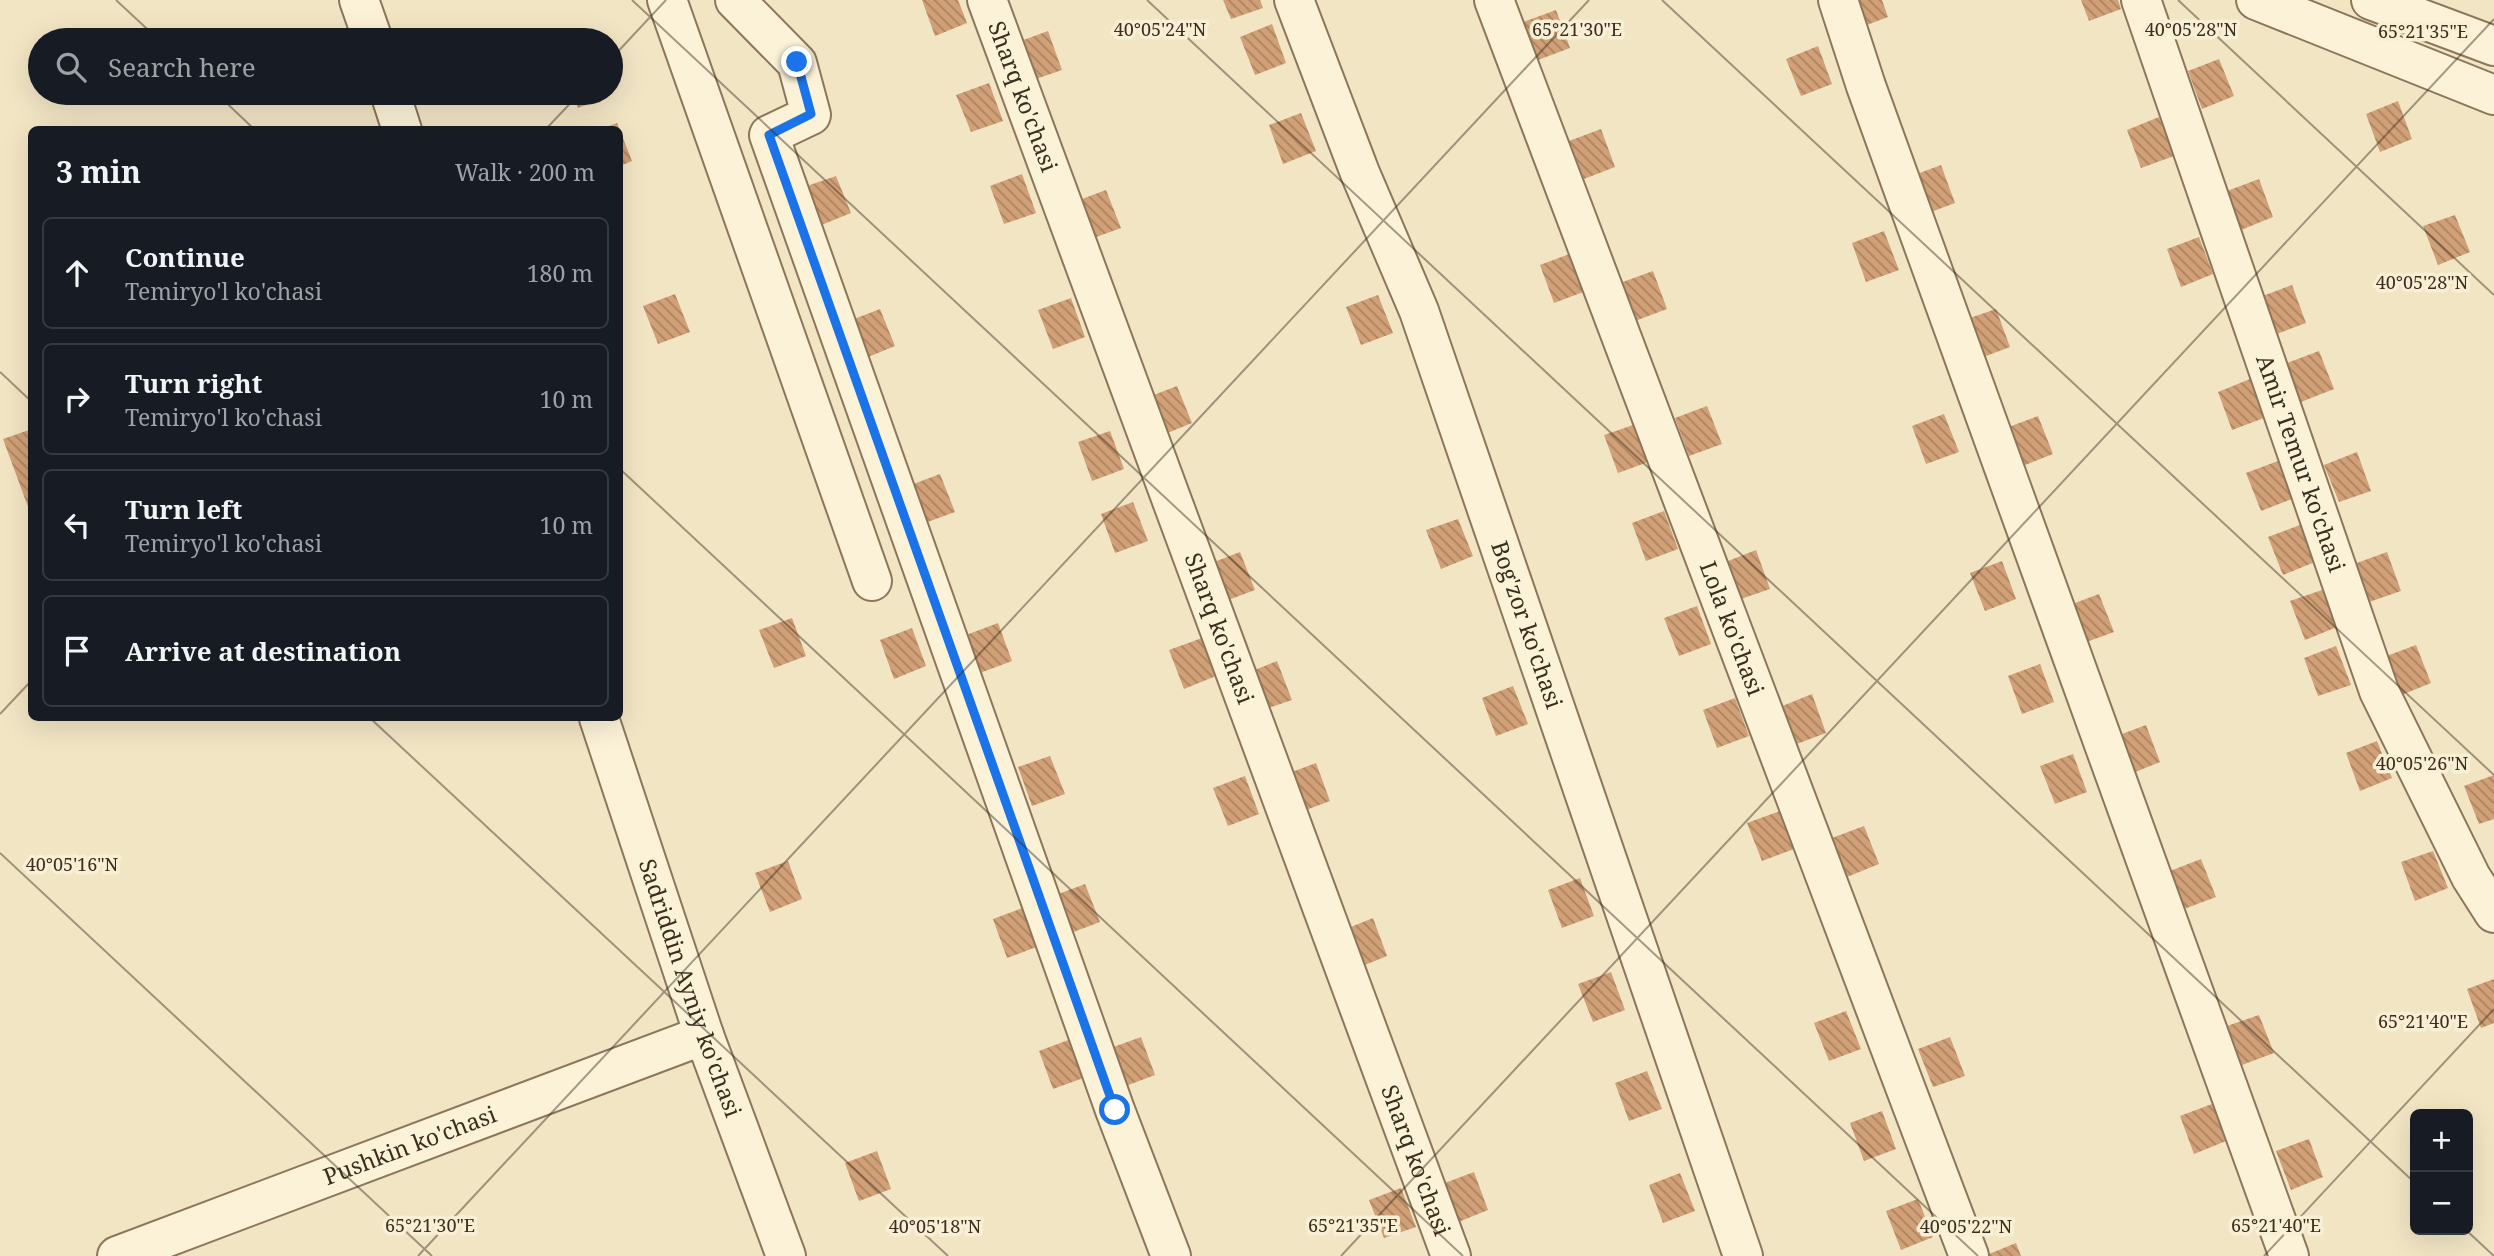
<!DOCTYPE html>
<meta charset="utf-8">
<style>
:root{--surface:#171b24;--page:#242831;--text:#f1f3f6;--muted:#9ea1a6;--line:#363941}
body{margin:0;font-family:"Noto Serif",serif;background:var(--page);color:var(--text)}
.controls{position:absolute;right:21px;bottom:21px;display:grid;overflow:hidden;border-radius:10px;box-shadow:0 7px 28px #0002}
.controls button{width:63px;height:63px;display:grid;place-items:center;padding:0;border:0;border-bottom:2px solid var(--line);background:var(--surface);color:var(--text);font:35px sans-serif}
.stop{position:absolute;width:21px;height:21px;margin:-16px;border:5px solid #1a73e8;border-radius:50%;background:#fff}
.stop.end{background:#1a73e8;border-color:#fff;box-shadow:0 2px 7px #0008}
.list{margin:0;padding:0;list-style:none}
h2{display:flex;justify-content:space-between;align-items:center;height:91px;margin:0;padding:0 28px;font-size:30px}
h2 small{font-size:23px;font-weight:400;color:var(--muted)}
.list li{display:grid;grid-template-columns:46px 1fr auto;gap:21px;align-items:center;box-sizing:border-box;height:112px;margin:0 14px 14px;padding:0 14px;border:2px solid var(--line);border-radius:10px}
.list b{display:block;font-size:26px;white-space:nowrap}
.list p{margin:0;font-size:23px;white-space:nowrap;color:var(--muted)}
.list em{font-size:23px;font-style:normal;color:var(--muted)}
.icon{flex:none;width:38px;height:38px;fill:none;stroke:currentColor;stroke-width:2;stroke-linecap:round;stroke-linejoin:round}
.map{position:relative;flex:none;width:2494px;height:1256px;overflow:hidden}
.search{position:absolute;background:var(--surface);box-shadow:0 7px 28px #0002;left:28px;top:28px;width:595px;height:77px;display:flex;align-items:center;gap:18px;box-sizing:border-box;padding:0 24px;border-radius:38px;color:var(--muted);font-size:26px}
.panel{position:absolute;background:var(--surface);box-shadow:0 7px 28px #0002;left:28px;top:126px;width:595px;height:595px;border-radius:10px}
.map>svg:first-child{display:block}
.building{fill:url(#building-back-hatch)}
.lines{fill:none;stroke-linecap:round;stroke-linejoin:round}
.minor-casing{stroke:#8d7659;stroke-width:42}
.minor{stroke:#fbf2d8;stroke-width:38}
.route{stroke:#1a73e8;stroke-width:9}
.ticks{fill:none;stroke:#3c2d1e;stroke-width:2;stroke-opacity:0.45}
.labels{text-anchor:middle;stroke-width:7;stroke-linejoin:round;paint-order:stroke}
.street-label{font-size:23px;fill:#3c2d1e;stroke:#f8efd4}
.ticks-label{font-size:18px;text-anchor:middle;fill:#3c2d1e;stroke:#f8efd4;stroke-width:7;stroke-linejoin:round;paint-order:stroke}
</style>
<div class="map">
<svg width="2494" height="1256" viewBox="0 0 2494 1256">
<defs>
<pattern id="building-back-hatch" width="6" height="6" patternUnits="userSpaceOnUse" patternTransform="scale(1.75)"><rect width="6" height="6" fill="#d1a077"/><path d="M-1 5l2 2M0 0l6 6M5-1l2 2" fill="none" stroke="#ab8361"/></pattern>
</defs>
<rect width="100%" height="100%" fill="#f1e5c4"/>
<g class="building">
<path d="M922 0H958L967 23 935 36Z"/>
<path d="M1223 0H1260L1263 8 1231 19Z"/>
<path d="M1845 0H1882L1888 17 1856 29Z"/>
<path d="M2081 0H2118L2121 9 2089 21Z"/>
<path d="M1556 10 1570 48 1538 60 1523 22Z"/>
<path d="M1272 24 1286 63 1255 75 1240 37Z"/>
<path d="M1048 31 1062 70 1030 81 1015 43Z"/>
<path d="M1818 46 1832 84 1801 96 1786 59Z"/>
<path d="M2219 59 2234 96 2202 109 2188 71Z"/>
<path d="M989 83 1003 121 971 132 956 95Z"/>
<path d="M572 93H609L610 95 578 108Z"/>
<path d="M2398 101 2412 139 2380 152 2366 114Z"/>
<path d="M1301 113 1316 151 1283 164 1269 125Z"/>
<path d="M2159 117 2174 156 2141 168 2127 130Z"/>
<path d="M617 123 632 161 620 166V130L601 129Z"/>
<path d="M1601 129 1615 167 1584 179 1569 141Z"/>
<path d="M1941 165 1955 203 1923 215 1909 177Z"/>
<path d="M1022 174 1036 213 1004 224 990 186Z"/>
<path d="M836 176 851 213 819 226 804 187Z"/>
<path d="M2259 179 2273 217 2241 230 2227 191Z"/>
<path d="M1106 190 1121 228 1088 240 1074 202Z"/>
<path d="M2455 215 2470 252 2438 265 2423 226Z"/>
<path d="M1884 231 1899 270 1866 282 1852 243Z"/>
<path d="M2199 237 2213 274 2181 287 2167 249Z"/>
<path d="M1572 253 1586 291 1554 303 1540 265Z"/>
<path d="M1653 271 1667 309 1635 321 1620 283Z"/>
<path d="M2292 285 2306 323 2274 335 2260 297Z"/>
<path d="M675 294 690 332 658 344 643 306Z"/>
<path d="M1378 295 1393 333 1361 345 1346 307Z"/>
<path d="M1071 298 1085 337 1053 349 1038 310Z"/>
<path d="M880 309 895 346 863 359 849 321Z"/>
<path d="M1996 309 2010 347 1978 359 1964 320Z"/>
<path d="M2319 351 2334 389 2301 402 2287 363Z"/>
<path d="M2250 379 2264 418 2232 430 2218 392Z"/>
<path d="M1177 386 1192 423 1160 436 1146 398Z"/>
<path d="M1707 406 1722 444 1689 456 1675 418Z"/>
<path d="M1944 414 1959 452 1926 464 1912 426Z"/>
<path d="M2038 416 2053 454 2020 467 2006 428Z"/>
<path d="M1636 424 1651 461 1618 473 1604 435Z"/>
<path d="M32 429V515H31L3 439Z"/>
<path d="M1110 431 1124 469 1092 481 1078 442Z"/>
<path d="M2357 452 2371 491 2339 502 2324 465Z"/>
<path d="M2278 461 2292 499 2261 511 2246 473Z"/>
<path d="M940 474 955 512 922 524 908 486Z"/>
<path d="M1133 502 1148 541 1115 553 1101 514Z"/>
<path d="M1664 511 1678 549 1646 561 1632 523Z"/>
<path d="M1458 519 1473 556 1441 569 1426 530Z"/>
<path d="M2300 525 2315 562 2283 575 2268 537Z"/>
<path d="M1756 550 1770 589 1738 600 1723 563Z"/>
<path d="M1240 552 1255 590 1223 602 1209 564Z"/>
<path d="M2387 552 2401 591 2369 602 2354 564Z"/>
<path d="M2002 561 2016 599 1985 611 1970 573Z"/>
<path d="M2322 590 2337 627 2305 640 2290 601Z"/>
<path d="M2099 594 2114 632 2081 644 2067 606Z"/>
<path d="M1697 606 1711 644 1679 656 1664 618Z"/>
<path d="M792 618 806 656 774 668 759 630Z"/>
<path d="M998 623 1012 661 980 673 966 635Z"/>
<path d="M912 628 926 666 894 679 880 640Z"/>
<path d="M1202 638 1216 676 1184 689 1169 650Z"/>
<path d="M2416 645 2431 683 2399 696 2384 657Z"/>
<path d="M2336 646 2351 685 2318 696 2304 658Z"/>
<path d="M1277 661 1292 700 1260 711 1245 674Z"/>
<path d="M2040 664 2054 702 2022 714 2008 676Z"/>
<path d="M1513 686 1528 724 1496 736 1482 698Z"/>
<path d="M1812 694 1826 733 1794 745 1780 707Z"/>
<path d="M1735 698 1749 736 1717 748 1703 710Z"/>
<path d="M2146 725 2160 762 2128 775 2114 737Z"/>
<path d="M2377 741 2392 778 2360 791 2346 753Z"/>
<path d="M2073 754 2087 792 2055 804 2040 766Z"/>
<path d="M1050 756 1065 794 1032 806 1018 767Z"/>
<path d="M1316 763 1330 801 1298 813 1284 775Z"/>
<path d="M2494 775V819L2479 824 2464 786Z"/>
<path d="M1245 776 1259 814 1228 826 1213 788Z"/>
<path d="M1780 811 1794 849 1762 861 1747 823Z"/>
<path d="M1864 826 1879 864 1847 877 1832 838Z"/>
<path d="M2433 851 2448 888 2415 901 2401 862Z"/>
<path d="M2201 859 2216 897 2184 909 2170 871Z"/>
<path d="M788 861 802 899 770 912 755 873Z"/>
<path d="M1580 878 1594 916 1562 928 1548 890Z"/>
<path d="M1085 884 1100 922 1068 934 1053 896Z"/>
<path d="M1025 907 1039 946 1007 958 993 919Z"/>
<path d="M1373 918 1387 956 1355 969 1341 931Z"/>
<path d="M1611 972 1625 1010 1593 1022 1578 984Z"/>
<path d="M2494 979V1023L2481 1028 2467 989Z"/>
<path d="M1846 1011 1861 1049 1829 1061 1814 1023Z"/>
<path d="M2259 1015 2274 1053 2242 1065 2227 1026Z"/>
<path d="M1141 1037 1155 1075 1123 1087 1108 1049Z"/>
<path d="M1950 1037 1965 1076 1933 1087 1918 1049Z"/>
<path d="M1071 1039 1086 1077 1053 1089 1039 1051Z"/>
<path d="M1647 1071 1662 1109 1629 1121 1615 1083Z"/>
<path d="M2212 1104 2226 1141 2194 1154 2180 1116Z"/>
<path d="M1882 1111 1896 1149 1864 1161 1850 1123Z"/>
<path d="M2309 1139 2323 1177 2291 1190 2276 1151Z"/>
<path d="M877 1151 891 1189 859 1201 845 1163Z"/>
<path d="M1474 1172 1488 1210 1456 1223 1442 1184Z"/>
<path d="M1680 1173 1695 1211 1663 1223 1649 1185Z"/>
<path d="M1401 1188 1416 1227 1384 1238 1369 1200Z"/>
<path d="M1918 1199 1933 1237 1901 1250 1886 1211Z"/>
<path d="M2016 1243 2021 1256H1984Z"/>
</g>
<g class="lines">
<defs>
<g id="minor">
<path d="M359 0 373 40"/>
<path d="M667 0 872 581"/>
<path d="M735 0 797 63 811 115 769 135 1115 1110 1171 1256"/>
<path id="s1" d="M987 0 1451 1256"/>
<path id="s2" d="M1294 0 1360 173 1419 311 1743 1256"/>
<path id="s3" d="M1494 0 1969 1256"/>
<path d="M1838 0 1866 86 2289 1256"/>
<path id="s4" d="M2141 0 2379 691 2471 877 2494 913"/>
<path d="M2256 0 2494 95"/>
<path d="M2371 0 2494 46"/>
<path d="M390 93 402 130"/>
<path id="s5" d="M599 718 704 1035 786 1256"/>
<path id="s6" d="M117 1256 704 1035"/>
</g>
</defs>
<use href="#minor" class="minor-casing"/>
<use href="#minor" class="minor"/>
</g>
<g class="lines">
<path class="route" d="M797 62 811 114 769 135 1115 1110"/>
</g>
<path class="ticks" d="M116 0 159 40M632 0 1978 1256M1147 0 2415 1183M1662 0 2494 775M2178 0 2494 295M611 59 666 0M216 93 255 130M545 130 580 93M0 372 32 402M620 469 1463 1256M0 714 32 680M370 718 948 1256M0 853 432 1256M2466 1230 2494 1256M418 1256 1589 0M1341 1256 2494 19M2264 1256 2494 1009"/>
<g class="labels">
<g class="street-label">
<text dy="8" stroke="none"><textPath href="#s1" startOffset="103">Sharq ko'chasi</textPath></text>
<text dy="8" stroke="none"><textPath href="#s4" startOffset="490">Amir Temur ko'chasi</textPath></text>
<text dy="8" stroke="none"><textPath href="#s2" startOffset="667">Bog'zor ko'chasi</textPath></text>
<text dy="8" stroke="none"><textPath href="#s1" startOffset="670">Sharq ko'chasi</textPath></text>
<text dy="8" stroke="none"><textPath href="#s3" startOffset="672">Lola ko'chasi</textPath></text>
<text dy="8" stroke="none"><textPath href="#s5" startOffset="285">Sadriddin Ayniy ko'chasi</textPath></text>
<text dy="8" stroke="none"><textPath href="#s6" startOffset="313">Pushkin ko'chasi</textPath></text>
<text dy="8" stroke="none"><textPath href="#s1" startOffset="1237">Sharq ko'chasi</textPath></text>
</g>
</g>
<g class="ticks-label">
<text x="1160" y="36">40°05'24"N</text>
<text x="2191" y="36">40°05'28"N</text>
<text x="1577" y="36">65°21'30"E</text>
<text x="2423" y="38">65°21'35"E</text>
<text x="2422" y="289">40°05'28"N</text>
<text x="2422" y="770">40°05'26"N</text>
<text x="72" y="871">40°05'16"N</text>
<text x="2423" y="1028">65°21'40"E</text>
<text x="430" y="1232">65°21'30"E</text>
<text x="1353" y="1232">65°21'35"E</text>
<text x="2276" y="1232">65°21'40"E</text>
<text x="935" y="1233">40°05'18"N</text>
<text x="1966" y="1233">40°05'22"N</text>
</g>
</svg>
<div class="controls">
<button>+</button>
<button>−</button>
</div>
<div class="stop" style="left:1115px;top:1110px"></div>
<div class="stop end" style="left:797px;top:62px"></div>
<div class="search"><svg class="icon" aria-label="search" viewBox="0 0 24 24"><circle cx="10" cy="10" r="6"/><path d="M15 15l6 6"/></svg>Search here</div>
<section class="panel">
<h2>3 min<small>Walk · 200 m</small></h2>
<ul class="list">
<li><svg class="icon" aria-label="ahead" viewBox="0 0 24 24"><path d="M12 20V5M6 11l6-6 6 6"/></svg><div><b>Continue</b><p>Temiryo'l ko'chasi</p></div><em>180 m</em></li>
<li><svg class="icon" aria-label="right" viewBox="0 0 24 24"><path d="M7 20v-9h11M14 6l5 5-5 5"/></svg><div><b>Turn right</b><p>Temiryo'l ko'chasi</p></div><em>10 m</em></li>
<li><svg class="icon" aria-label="left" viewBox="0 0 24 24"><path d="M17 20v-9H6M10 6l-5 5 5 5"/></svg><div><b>Turn left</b><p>Temiryo'l ko'chasi</p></div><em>10 m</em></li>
<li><svg class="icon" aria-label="arrive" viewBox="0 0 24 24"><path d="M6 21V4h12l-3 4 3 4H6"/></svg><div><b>Arrive at destination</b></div></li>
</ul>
</section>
</div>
